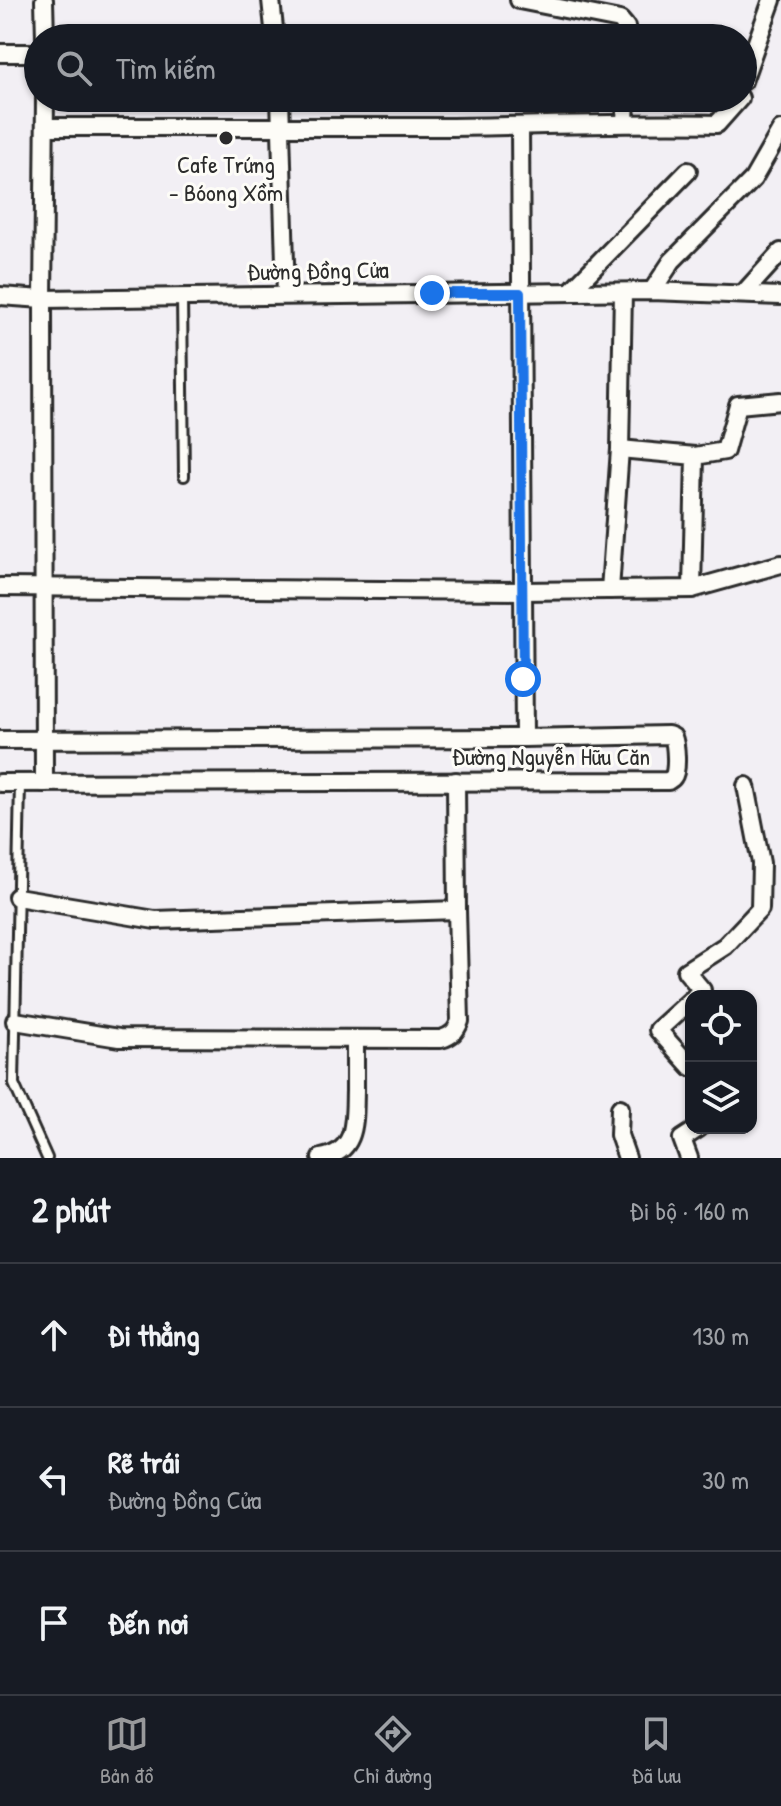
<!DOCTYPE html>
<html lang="vi">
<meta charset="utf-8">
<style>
:root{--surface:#171b24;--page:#242831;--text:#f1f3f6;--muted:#9ea1a6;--line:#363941;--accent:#98999b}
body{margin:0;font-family:"Patrick Hand",sans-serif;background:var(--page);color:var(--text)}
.controls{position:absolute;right:24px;bottom:24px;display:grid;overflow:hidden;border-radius:16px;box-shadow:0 2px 6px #0004}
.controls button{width:72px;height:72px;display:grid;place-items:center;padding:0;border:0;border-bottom:2px solid var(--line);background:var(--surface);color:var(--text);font:40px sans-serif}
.stop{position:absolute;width:24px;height:24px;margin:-18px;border:6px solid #1a73e8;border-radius:50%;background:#fff}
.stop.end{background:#1a73e8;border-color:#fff;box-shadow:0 2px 8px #0008}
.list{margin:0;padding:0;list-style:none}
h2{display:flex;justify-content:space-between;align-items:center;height:104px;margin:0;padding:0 32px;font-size:34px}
h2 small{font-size:26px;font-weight:400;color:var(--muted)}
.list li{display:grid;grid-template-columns:52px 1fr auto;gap:24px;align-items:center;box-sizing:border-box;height:144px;padding:0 32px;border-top:2px solid var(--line)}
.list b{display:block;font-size:30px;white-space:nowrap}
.list p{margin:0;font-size:26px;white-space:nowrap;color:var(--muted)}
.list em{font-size:26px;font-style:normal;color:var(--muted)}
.icon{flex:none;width:44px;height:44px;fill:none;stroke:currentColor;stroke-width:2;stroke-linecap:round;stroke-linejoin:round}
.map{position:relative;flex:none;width:781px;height:1158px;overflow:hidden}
.search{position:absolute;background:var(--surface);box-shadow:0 2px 6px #0004;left:24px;right:24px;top:24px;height:88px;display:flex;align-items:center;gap:20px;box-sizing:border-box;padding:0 28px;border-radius:44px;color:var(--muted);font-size:30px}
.sheet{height:536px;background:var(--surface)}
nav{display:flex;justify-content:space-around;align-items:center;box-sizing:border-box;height:112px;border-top:2px solid var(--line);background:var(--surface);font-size:22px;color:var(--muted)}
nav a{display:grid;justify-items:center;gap:4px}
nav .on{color:var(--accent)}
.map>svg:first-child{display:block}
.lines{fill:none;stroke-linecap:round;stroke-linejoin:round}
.lane-casing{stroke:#2b2b2b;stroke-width:14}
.street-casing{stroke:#2b2b2b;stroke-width:22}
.lane{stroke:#fdfcf7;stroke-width:8}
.street{stroke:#fdfcf7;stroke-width:16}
.route{stroke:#1a73e8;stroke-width:10}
.poi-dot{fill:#2b2b2b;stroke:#fdfcf7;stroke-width:3}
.labels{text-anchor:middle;stroke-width:6;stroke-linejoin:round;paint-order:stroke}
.poi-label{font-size:24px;fill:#2b2b2b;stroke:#fdfcf7}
.street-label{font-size:24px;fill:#2b2b2b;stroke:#fdfcf7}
</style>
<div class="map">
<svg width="781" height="1158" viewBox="0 0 781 1158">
<rect width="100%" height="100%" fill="#f2eff4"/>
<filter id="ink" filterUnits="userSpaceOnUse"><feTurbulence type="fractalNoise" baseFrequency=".0125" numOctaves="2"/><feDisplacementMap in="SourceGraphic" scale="16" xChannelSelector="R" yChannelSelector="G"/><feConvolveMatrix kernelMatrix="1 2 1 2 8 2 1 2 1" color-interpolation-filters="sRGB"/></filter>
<g filter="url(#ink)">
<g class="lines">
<defs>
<g id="lane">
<path d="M182 297 184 476"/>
<path d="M20 783 14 1084 47 1158"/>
</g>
<g id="street">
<path d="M44 0 45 38"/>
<path d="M271 0 275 38"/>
<path d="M519 0 620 20 626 27 627 38"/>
<path d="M0 53H38"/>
<path d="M743 81 772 0"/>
<path d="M280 98 286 295"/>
<path d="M625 122 626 98"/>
<path d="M520 126 524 738"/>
<path d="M45 127C178 127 311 128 445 127 536 126 626 122 717 124L740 98"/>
<path d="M652 291 672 261 753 179 781 130"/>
<path d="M570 292 688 171"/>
<path d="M743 294 781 252"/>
<path d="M0 296 43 299 652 291 781 296"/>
<path d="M620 449 695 456 692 589"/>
<path d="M695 456 725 451 738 405 781 401"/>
<path d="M0 587 522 591 692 589 781 564"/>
<path d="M610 590 620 449 623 292"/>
<path d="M0 740 524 738 668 735 673 737C676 744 678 771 673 777 672 779 669 780 668 781L0 783"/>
<path d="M44 783 43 299 45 98"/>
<path d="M17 897 155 920 457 910"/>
<path d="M695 996 702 990 686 971 725 946 760 909 761 863 746 786"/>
<path d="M691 1000 658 1030 691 1067"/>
<path d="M15 1021 119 1038 441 1039C452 1036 456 1031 460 1021L457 910 456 781"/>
<path d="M620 1108 619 1135 627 1158"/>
<path d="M321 1158C358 1152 354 1120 355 1091 355 1073 355 1056 355 1039"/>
<path d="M689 1158 682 1139 699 1128"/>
</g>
</defs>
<use href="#lane" class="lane-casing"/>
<use href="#street" class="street-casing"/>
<use href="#lane" class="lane"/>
<use href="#street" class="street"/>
</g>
</g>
<g class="lines" filter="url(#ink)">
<path class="route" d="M432 293H520L523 679"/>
</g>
<circle class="poi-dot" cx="226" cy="138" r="8"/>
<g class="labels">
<g class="poi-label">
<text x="226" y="173">Cafe Trứng<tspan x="226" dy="28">- Bóong Xồm</tspan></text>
</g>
<g class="street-label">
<text transform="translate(318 271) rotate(-1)" y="8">Đường Đồng Cửa</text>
<text x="551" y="765">Đường Nguyễn Hữu Căn</text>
</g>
</g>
</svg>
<div class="controls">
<button><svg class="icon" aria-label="locate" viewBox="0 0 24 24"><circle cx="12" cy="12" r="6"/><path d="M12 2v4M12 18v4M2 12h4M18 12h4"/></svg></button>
<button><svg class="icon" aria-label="layers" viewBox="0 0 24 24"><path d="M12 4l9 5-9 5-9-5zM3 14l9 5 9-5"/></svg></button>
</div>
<div class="stop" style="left:523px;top:679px"></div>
<div class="stop end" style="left:432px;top:293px"></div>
<div class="search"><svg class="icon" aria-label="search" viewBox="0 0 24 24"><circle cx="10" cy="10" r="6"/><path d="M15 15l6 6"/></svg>Tìm kiếm</div>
</div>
<section class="sheet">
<h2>2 phút<small>Đi bộ · 160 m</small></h2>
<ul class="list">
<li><svg class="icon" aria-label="ahead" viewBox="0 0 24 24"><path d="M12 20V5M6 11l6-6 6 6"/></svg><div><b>Đi thẳng</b></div><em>130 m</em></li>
<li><svg class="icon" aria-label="left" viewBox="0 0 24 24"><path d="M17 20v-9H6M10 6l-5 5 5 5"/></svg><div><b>Rẽ trái</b><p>Đường Đồng Cửa</p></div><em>30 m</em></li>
<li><svg class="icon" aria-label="arrive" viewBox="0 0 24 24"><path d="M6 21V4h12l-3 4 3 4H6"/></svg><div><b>Đến nơi</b></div></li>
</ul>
</section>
<nav>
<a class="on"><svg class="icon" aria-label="map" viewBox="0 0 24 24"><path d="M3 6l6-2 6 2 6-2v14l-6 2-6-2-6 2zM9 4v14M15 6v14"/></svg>Bản đồ</a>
<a><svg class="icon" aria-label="directions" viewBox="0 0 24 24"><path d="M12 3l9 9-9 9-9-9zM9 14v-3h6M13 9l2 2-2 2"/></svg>Chỉ đường</a>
<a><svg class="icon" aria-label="saved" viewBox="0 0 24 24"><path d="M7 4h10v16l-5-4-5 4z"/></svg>Đã lưu</a>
</nav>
